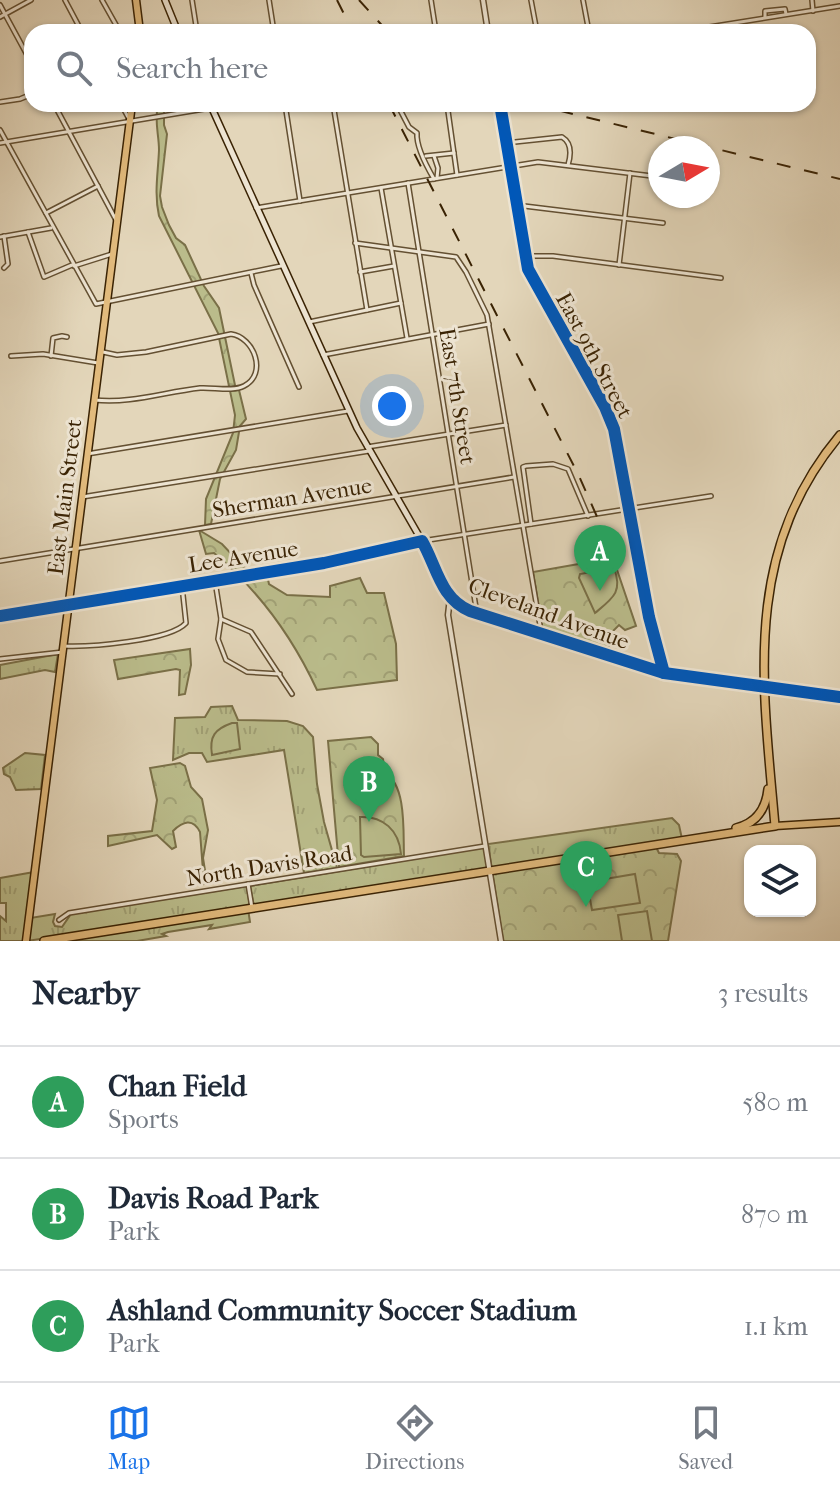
<!DOCTYPE html>
<style>
:root{--surface:#fff;--page:#f6f6f7;--text:#1f2937;--muted:#747a83;--line:#e0e1e3;--accent:#1a73e8}
body{margin:0;font-family:"IM FELL French Canon",serif;background:var(--page);color:var(--text)}
.controls{position:absolute;right:24px;bottom:24px;display:grid;overflow:hidden;border-radius:16px;box-shadow:0 2px 6px #0004}
.controls button{width:72px;height:72px;display:grid;place-items:center;padding:0;border:0;border-bottom:2px solid var(--line);background:var(--surface);color:var(--text);font:40px sans-serif}
.compass{position:absolute;left:648px;top:136px;width:72px;height:72px;border-radius:50%;background:var(--surface);box-shadow:0 2px 6px #0004;rotate:80deg}
.you{position:absolute;left:392px;top:406px;width:28px;height:28px;margin:-20px;border:6px solid #fff;border-radius:50%;background:#1a73e8;box-shadow:0 0 0 12px #1a73e833}
.badge{display:grid;place-items:center;width:52px;height:52px;border-radius:50%;background:var(--accent);color:#fff;font-size:26px;font-weight:700}
.pin{position:absolute;translate:-50% -66px;filter:drop-shadow(0 2px 4px #0008)}
.pin::after{content:'';position:absolute;top:42px;width:28px;height:24px;background:inherit;clip-path:polygon(0 0,100% 0,50% 100%)}
.list{margin:0;padding:0;list-style:none}
h2{display:flex;justify-content:space-between;align-items:center;height:104px;margin:0;padding:0 32px;font-size:34px}
h2 small{font-size:26px;font-weight:400;color:var(--muted)}
.list li{display:grid;grid-template-columns:52px 1fr auto;gap:24px;align-items:center;box-sizing:border-box;height:112px;padding:0 32px;border-top:2px solid var(--line)}
.list b{display:block;font-size:30px;white-space:nowrap}
.list p{margin:0;font-size:26px;white-space:nowrap;color:var(--muted)}
.list em{font-size:26px;font-style:normal;color:var(--muted)}
.icon{flex:none;width:44px;height:44px;fill:none;stroke:currentColor;stroke-width:2;stroke-linecap:round;stroke-linejoin:round}
.map{position:relative;flex:none;width:840px;height:941px;overflow:hidden}
.search{position:absolute;background:var(--surface);box-shadow:0 2px 6px #0004;left:24px;right:24px;top:24px;height:88px;display:flex;align-items:center;gap:20px;box-sizing:border-box;padding:0 28px;border-radius:24px;color:var(--muted);font-size:30px}
.sheet{height:440px;background:var(--surface)}
nav{display:flex;justify-content:space-around;align-items:center;box-sizing:border-box;height:112px;border-top:2px solid var(--line);background:var(--surface);font-size:22px;color:var(--muted)}
nav a{display:grid;justify-items:center;gap:4px}
nav .on{color:var(--accent)}
.map>svg:first-child{display:block}
.grass{fill:url(#grass-tufts);stroke:#7a7048;stroke-width:2}
.forest{fill:url(#forest-crowns);stroke:#7a7048;stroke-width:2}
.pitch{fill:#babc8b;stroke:#7a7048;stroke-width:2}
.lines{fill:none;stroke-linecap:round;stroke-linejoin:round}
.minor-casing{stroke:#645032;stroke-width:6}
.tertiary-casing{stroke:#645032;stroke-width:7}
.secondary-casing{stroke:#3a2304;stroke-width:8}
.primary-casing{stroke:#3a2304;stroke-width:9}
.trunk-casing{stroke:#3a2304;stroke-width:10}
.minor{stroke:#ede4d2;stroke-width:3}
.tertiary{stroke:#ede4d2;stroke-width:4}
.secondary{stroke:#ede4d2;stroke-width:5}
.primary{stroke:#e2bb7d;stroke-width:6}
.trunk{stroke:#e2bb7d;stroke-width:7}
.rail{stroke:#3a2304;stroke-width:2;stroke-dasharray:14 14;stroke-linecap:butt}
.cycleway-casing{stroke:#ede4d2;stroke-width:17}
.cycleway{stroke:#0057b8;stroke-width:12}
.labels{text-anchor:middle;stroke-width:6;stroke-linejoin:round;paint-order:stroke}
.street-label{font-size:22px;fill:#3a2304;stroke:#ede4d2}
</style>
<div class="map">
<svg width="840" height="941" viewBox="0 0 840 941">
<defs>
<pattern id="grass-tufts" width="24" height="20" patternUnits="userSpaceOnUse" patternTransform="scale(2)"><rect width="24" height="20" fill="#babc8b"/><path d="M3 7l-1-3M5 7V3M7 7l1-3M15 17l-1-3M17 17v-4M19 17l1-3" fill="none" stroke="#a1a176"/></pattern>
<pattern id="forest-crowns" width="20" height="18" patternUnits="userSpaceOnUse" patternTransform="scale(2)"><rect width="20" height="18" fill="#babc8b"/><path d="M2 6a3 3 0 1 1 6 0M12 15a3 3 0 1 1 6 0" fill="none" stroke="#a1a176"/></pattern>
</defs>
<rect width="100%" height="100%" fill="#e3d6ba"/>
<filter id="stains"><feTurbulence type="fractalNoise" baseFrequency=".0025" numOctaves="4"/><feColorMatrix values="0 0 0 0 .2 0 0 0 0 .09 0 0 0 0 .02 0 0 0 .5 -.17"/></filter>
<radialGradient id="worn" r=".72"><stop offset=".6" stop-color="#630" stop-opacity="0"/><stop offset="1" stop-color="#630" stop-opacity=".3"/></radialGradient>
<g class="grass">
<path d="M58 654 55 672 45 670 0 679V665Z"/>
<path d="M232 706 238 720 287 721 303 726 313 737 317 784 324 822 337 868 304 873 284 750 207 762 202 753H189L173 760 175 718 205 717 211 707Z"/>
<path d="M25 753 45 755 41 789 16 790 10 777 4 774 3 768Z"/>
<path d="M672 818 679 825 682 839 492 870 488 844Z"/>
<path d="M486 847 490 870 254 907 250 886Z"/>
<path d="M34 872 25 941H0V916L6 921V903H0V878Z"/>
<path d="M247 886 250 907 27 941 30 918 55 914 53 922 55 926 62 927 71 914Z"/>
<path d="M248 909 250 922 209 929 212 925 168 932 162 934 166 936 137 941H50Z"/>
</g>
<g class="forest">
<path d="M158 104H164V125L167 134 160 196 162 207 169 225 176 238 185 245 204 286 219 308 236 390H239L246 419 240 426 236 450 220 479 211 524 205 525 206 499 233 433 235 415 218 333 159 216C154 193 158 174 159 150 159 134 154 121 158 104Z"/>
<path d="M199 530 222 544 252 576 267 575 269 584 287 595 330 597V586L360 578 367 593H384L396 644 397 680 317 690C293 638 258 590 214 553L206 554Z"/>
<path d="M613 558 636 626 625 630 619 625 605 639 611 646 603 651 543 633 533 572Z"/>
<path d="M190 649 191 665 185 694 179 695 180 670 176 669 118 679 114 660Z"/>
<path d="M371 737 378 744V755L383 759 385 773C407 785 403 834 404 856L339 867 328 741Z"/>
<path d="M180 763 185 766 191 787 202 799 208 830 203 858 207 883 204 884 200 832C193 818 183 821 173 831L176 847 172 849 157 835 108 846V836L152 831 157 800 150 768Z"/>
<path d="M655 845 659 853 677 854 681 861 668 941H503L492 871Z"/>
</g>
<g class="pitch">
<path d="M614 568C623 592 613 598 595 613L579 578 580 574Z"/>
<path d="M232 723H237L240 749 212 755C209 736 215 729 232 723Z"/>
<path d="M360 817C383 816 399 830 401 854L364 857 361 855Z"/>
<path d="M635 874 640 903 592 910 587 882Z"/>
<path d="M647 911 652 941H622L618 915Z"/>
</g>
<g class="lines">
<defs>
<g id="minor">
<path d="M65 0 82 32"/>
<path d="M102 0 120 32"/>
<path d="M192 0 197 32"/>
<path d="M269 0 274 32"/>
<path d="M431 0 436 32"/>
<path d="M531 0 537 32"/>
<path d="M583 0 589 32"/>
<path d="M812 0 813 11"/>
<path d="M0 5 32 64"/>
<path d="M0 17 31 0"/>
<path d="M765 17V11L785 9 786 14"/>
<path d="M678 32 840 6"/>
<path d="M0 102 20 99 32 94"/>
<path d="M54 104 116 220"/>
<path d="M121 104 128 117"/>
<path d="M285 104 300 201"/>
<path d="M333 104 367 310"/>
<path d="M397 104 409 127 417 133C416 146 427 167 434 179"/>
<path d="M447 104 457 175"/>
<path d="M0 130 96 304 281 266"/>
<path d="M0 143 234 104"/>
<path d="M506 143 562 137C572 143 571 155 568 165"/>
<path d="M426 156 454 153"/>
<path d="M434 156 438 168 437 178"/>
<path d="M408 183 477 614"/>
<path d="M381 188 407 338"/>
<path d="M516 205 663 223"/>
<path d="M256 208 538 162 660 177"/>
<path d="M46 213 98 186"/>
<path d="M28 232 44 277 72 265"/>
<path d="M0 237 51 228"/>
<path d="M355 243 456 257 466 272 487 315 541 631"/>
<path d="M525 256H553L721 278"/>
<path d="M619 265 630 173"/>
<path d="M74 266 112 254"/>
<path d="M4 268 8 264 4 236"/>
<path d="M360 272 394 266"/>
<path d="M251 273 254 285 299 387"/>
<path d="M309 322 401 303"/>
<path d="M323 355 489 324"/>
<path d="M11 356 43 354 98 363"/>
<path d="M51 356 53 338 62 336 67 337"/>
<path d="M94 400C131 404 164 392 200 388 213 387 233 392 244 386 268 374 254 337 231 334L146 352 117 355 103 352"/>
<path d="M367 447 506 425"/>
<path d="M87 454 348 411"/>
<path d="M82 497 369 451"/>
<path d="M531 524 523 467 526 466 553 464 568 469 588 516"/>
<path d="M0 561 514 477"/>
<path d="M215 581 221 619 218 639 226 660 247 672 280 674"/>
<path d="M0 616 324 563 422 541 711 496"/>
<path d="M221 619 251 632 292 694"/>
<path d="M64 646C89 647 170 641 186 623L182 586"/>
<path d="M0 659 63 652"/>
<path d="M248 884 252 908"/>
<path d="M59 920 69 913 485 846"/>
</g>
<g id="tertiary">
<path d="M483 0 488 32"/>
<path d="M500 104 528 269 605 407 614 429 649 617 664 673"/>
<path d="M450 598 448 615 501 941"/>
</g>
<g id="secondary">
<path d="M165 0 178 32"/>
<path d="M210 104 357 428 426 548 445 591 455 603 470 611 664 673 840 697"/>
</g>
<g id="primary">
<path d="M136 0 140 32"/>
<path d="M775 826 840 822"/>
<path d="M26 941 132 104"/>
</g>
<g id="trunk">
<path d="M736 828C757 823 766 809 768 789"/>
<path d="M44 941 775 826C763 686 741 553 840 435"/>
</g>
</defs>
<use href="#minor" class="minor-casing"/>
<use href="#tertiary" class="tertiary-casing"/>
<use href="#secondary" class="secondary-casing"/>
<use href="#primary" class="primary-casing"/>
<use href="#trunk" class="trunk-casing"/>
<use href="#minor" class="minor"/>
<use href="#tertiary" class="tertiary"/>
<use href="#secondary" class="secondary"/>
<use href="#primary" class="primary"/>
<use href="#trunk" class="trunk"/>
<g class="rail">
<path d="M337 0 353 32"/>
<path d="M359 0 388 32"/>
<path d="M389 104 579 476 602 528"/>
<path d="M532 104 840 179"/>
</g>
<defs>
<g id="cycleway">
<path d="M500 104 528 269 605 407 614 429 649 617 664 673"/>
<path d="M0 616 324 563 422 541C437 567 440 598 470 611L664 673 840 697"/>
</g>
</defs>
<use href="#cycleway" class="cycleway-casing"/>
<use href="#cycleway" class="cycleway"/>
</g>
<g class="labels">
<g class="street-label">
<text transform="translate(595 355) rotate(62)" y="8">East 9th Street</text>
<text transform="translate(458 396) rotate(81)" y="8">East 7th Street</text>
<text transform="translate(64 497) rotate(-83)" y="8">East Main Street</text>
<text transform="translate(292 497) rotate(-9)" y="8">Sherman Avenue</text>
<text transform="translate(243 556) rotate(-9)" y="8">Lee Avenue</text>
<text transform="translate(549 613) rotate(20)" y="8">Cleveland Avenue</text>
<text transform="translate(269 865) rotate(-9)" y="8">North Davis Road</text>
</g>
</g>
<rect width="100%" height="100%" filter="url(#stains)"/>
<rect width="100%" height="100%" fill="url(#worn)"/>
</svg>
<div class="controls">
<button><svg class="icon" aria-label="layers" viewBox="0 0 24 24"><path d="M12 4l9 5-9 5-9-5zM3 14l9 5 9-5"/></svg></button>
</div>
<svg class="compass" viewBox="-18 -18 36 36"><path d="M0-13l5 13h-10z" fill="#e53935"/><path d="M0 13l5-13h-10z" fill="#747a83"/></svg>
<div class="you"></div>
<div class="pin badge" style="left:600px;top:591px;background:#2e9e5b">A</div>
<div class="pin badge" style="left:369px;top:822px;background:#2e9e5b">B</div>
<div class="pin badge" style="left:586px;top:907px;background:#2e9e5b">C</div>
<div class="search"><svg class="icon" aria-label="search" viewBox="0 0 24 24"><circle cx="10" cy="10" r="6"/><path d="M15 15l6 6"/></svg>Search here</div>
</div>
<section class="sheet">
<h2>Nearby<small>3 results</small></h2>
<ul class="list">
<li><span class="badge" style="background:#2e9e5b">A</span><div><b>Chan Field</b><p>Sports</p></div><em>580 m</em></li>
<li><span class="badge" style="background:#2e9e5b">B</span><div><b>Davis Road Park</b><p>Park</p></div><em>870 m</em></li>
<li><span class="badge" style="background:#2e9e5b">C</span><div><b>Ashland Community Soccer Stadium</b><p>Park</p></div><em>1.1 km</em></li>
</ul>
</section>
<nav>
<a class="on"><svg class="icon" aria-label="map" viewBox="0 0 24 24"><path d="M3 6l6-2 6 2 6-2v14l-6 2-6-2-6 2zM9 4v14M15 6v14"/></svg>Map</a>
<a><svg class="icon" aria-label="directions" viewBox="0 0 24 24"><path d="M12 3l9 9-9 9-9-9zM9 14v-3h6M13 9l2 2-2 2"/></svg>Directions</a>
<a><svg class="icon" aria-label="saved" viewBox="0 0 24 24"><path d="M7 4h10v16l-5-4-5 4z"/></svg>Saved</a>
</nav>
